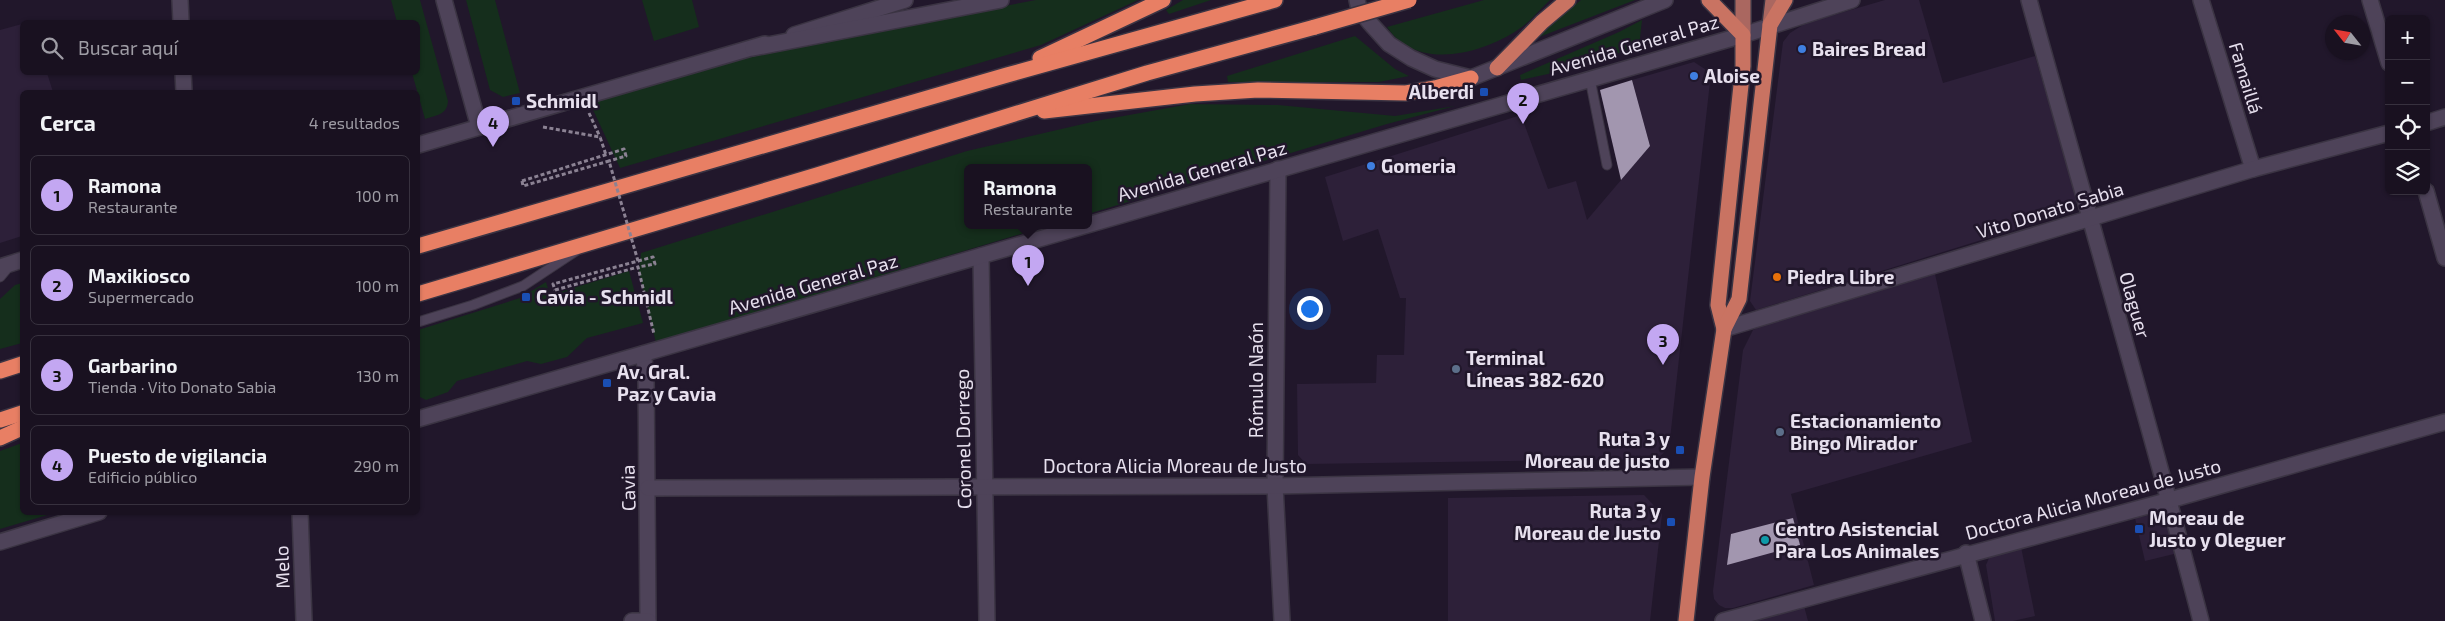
<!DOCTYPE html>
<html lang="es">
<meta charset="utf-8">
<style>
:root{--surface:#191120;--page:#221a29;--text:#f1f3f6;--muted:#9f9da5;--line:#37313e;--accent:#c3a7f2}
body{margin:0;font-family:"Exo 2",sans-serif;background:var(--page);color:var(--text)}
.controls{position:absolute;right:15px;top:15px;display:grid;overflow:hidden;border-radius:8px;box-shadow:0 1px 4px #0004}
.controls button{width:45px;height:45px;display:grid;place-items:center;padding:0;border:0;border-bottom:1px solid var(--line);background:var(--surface);color:var(--text);font:25px sans-serif}
.compass{position:absolute;left:2325px;top:15px;width:45px;height:45px;border-radius:50%;background:var(--surface);box-shadow:0 1px 4px #0004;rotate:301deg}
.you{position:absolute;left:1309px;top:308px;width:18px;height:18px;margin:-12px;border:4px solid #fff;border-radius:50%;background:#1a73e8;box-shadow:0 0 0 8px #1a73e833}
.badge{display:grid;place-items:center;width:32px;height:32px;border-radius:50%;background:var(--accent);color:#111;font-size:16px;font-weight:700}
.pin{position:absolute;translate:-50% -41px;filter:drop-shadow(0 1px 2px #0008)}
.pin::after{content:'';position:absolute;top:26px;width:18px;height:15px;background:inherit;clip-path:polygon(0 0,100% 0,50% 100%)}
.popup{position:absolute;left:964px;top:164px;width:128px;height:65px;box-sizing:border-box;display:grid;place-content:center;border-radius:8px;background:var(--surface);filter:drop-shadow(0 1px 4px #0005);font-size:16px;white-space:nowrap;color:var(--muted)}
.popup b{font-size:19px;color:var(--text)}
.popup::after{content:'';position:absolute;left:50%;top:100%;margin-left:-10px;border:10px solid transparent;border-top-color:var(--surface)}
.list{margin:0;padding:0;list-style:none}
h2{display:flex;justify-content:space-between;align-items:center;height:65px;margin:0;padding:0 20px;font-size:21px}
h2 small{font-size:16px;font-weight:400;color:var(--muted)}
.list li{display:grid;grid-template-columns:32px 1fr auto;gap:15px;align-items:center;box-sizing:border-box;height:80px;margin:0 10px 10px;padding:0 10px;border:1px solid var(--line);border-radius:8px}
.list b{display:block;font-size:19px;white-space:nowrap}
.list p{margin:0;font-size:16px;white-space:nowrap;color:var(--muted)}
.list em{font-size:16px;font-style:normal;color:var(--muted)}
.icon{flex:none;width:28px;height:28px;fill:none;stroke:currentColor;stroke-width:2;stroke-linecap:round;stroke-linejoin:round}
.map{position:relative;flex:none;width:2445px;height:621px;overflow:hidden}
.search{position:absolute;background:var(--surface);box-shadow:0 1px 4px #0004;left:20px;top:20px;width:400px;height:55px;display:flex;align-items:center;gap:12px;box-sizing:border-box;padding:0 18px;border-radius:8px;color:var(--muted);font-size:19px}
.panel{position:absolute;background:var(--surface);box-shadow:0 1px 4px #0004;left:20px;top:90px;width:400px;height:425px;border-radius:8px}
.map>svg:first-child{display:block}
.built{fill:#2d2039}
.green{fill:#152e1c}
.building{fill:#a296af}
.lines{fill:none;stroke-linecap:round;stroke-linejoin:round}
.service-casing{stroke:#3b3443;stroke-width:11}
.minor-casing{stroke:#3b3443;stroke-width:18}
.tertiary-casing{stroke:#3b3443;stroke-width:18}
.secondary-casing{stroke:#3b3443;stroke-width:18}
.primary-casing{stroke:#3b3443;stroke-width:18}
.trunk-casing{stroke:#3b3443;stroke-width:18}
.motorway-casing{stroke:#3b3443;stroke-width:18}
.path{stroke:#8b8293;stroke-width:3;stroke-dasharray:4 2.5;stroke-linecap:butt}
.service{stroke:#4e4359;stroke-width:9}
.minor{stroke:#4e4359;stroke-width:15}
.tertiary{stroke:#4e4359;stroke-width:15}
.secondary{stroke:#4e4359;stroke-width:15}
.primary{stroke:#aa6760;stroke-width:15}
.trunk{stroke:#c97362;stroke-width:15}
.motorway{stroke:#e87f64;stroke-width:15}
.motorway-bridge-casing{stroke:#3b3443;stroke-width:18;stroke-linecap:butt}
.path-bridge{stroke:#8b8293;stroke-width:3;stroke-dasharray:4 2.5;stroke-linecap:butt}
.motorway-bridge{stroke:#e87f64;stroke-width:15}
.shop-dot{fill:#3f7fe0;stroke:#21172b;stroke-width:2}
.transit-dot{fill:#1a4fb4;stroke:#21172b;stroke-width:2}
.food-dot{fill:#e8710a;stroke:#21172b;stroke-width:2}
.service-dot{fill:#5c6f8a;stroke:#21172b;stroke-width:2}
.culture-dot{fill:#0f9aa8;stroke:#21172b;stroke-width:2}
.labels{text-anchor:middle;stroke-width:5;stroke-linejoin:round;paint-order:stroke}
.street-label{font-size:19px;fill:#e7e0ee;stroke:#21172b}
.poi-label{font-size:19px;font-weight:bold;fill:#e7e0ee;stroke:#21172b;text-anchor:start}
</style>
<div class="map">
<svg width="2445" height="621" viewBox="0 0 2445 621">
<rect width="100%" height="100%" fill="#21172b"/>
<g class="built">
<path d="M1885 0H1919L1943 83 2035 56 2077 197 2075 205 2065 214 1756 310 1750 301 1783 42 1790 33 1806 23Z"/>
<path d="M22 24V72L47 73 53 92H22V236L0 243V30Z"/>
<path d="M1694 62 1711 73 1669 448 1657 459 1306 464 1298 455 1297 384 1376 383 1377 355H1404L1406 298H1400L1378 229 1343 241 1325 177 1521 115 1548 189 1576 181 1587 220 1650 146 1632 80Z"/>
<path d="M1935 274 1972 442 1791 494 1814 585 1733 608H1725L1719 605 1714 599 1713 591 1743 350 1753 330 1762 325Z"/>
<path d="M1644 495 1662 514 1650 621H1448V498Z"/>
<path d="M2161 513 2166 517 2178 553 2145 561 2135 518Z"/>
<path d="M2021 547 2035 616 2013 621H1995L1986 565 1989 558 1994 554Z"/>
<path d="M1804 606 1808 621H1748Z"/>
</g>
<g class="green">
<path d="M391 0H420L448 101C447 115 437 115 425 119L412 73 418 72V22H397Z"/>
<path d="M466 0H495L520 93 503 97 490 90Z"/>
<path d="M642 0H692L699 27 654 41Z"/>
<path d="M1036 0H1138L1041 45 620 168 589 101 755 54Z"/>
<path d="M1183 0H1211L1169 14 1166 10Z"/>
<path d="M1484 0H1550C1540 9 1530 22 1519 29 1481 55 1416 71 1387 27Z"/>
<path d="M1581 0H1635L1534 39Z"/>
<path d="M1642 20 1639 47 1548 74 1521 80 1520 75 1619 32Z"/>
<path d="M1355 36 1395 69 1409 76 1379 82H1228L1227 76Z"/>
<path d="M1190 104 1278 105 1395 116 1455 106 1387 124 1088 214V167H968V225H1051L656 343 639 272 641 253 967 151 1096 121Z"/>
<path d="M629 271 643 323 587 338 567 357 541 364 527 361 457 381 448 392 426 400 418 396V330L520 298 546 282 550 295Z"/>
<path d="M22 283V343L0 349V299L15 285Z"/>
<path d="M22 443V512L54 513 0 529V451Z"/>
</g>
<g class="building">
<path d="M1632 80 1650 146 1621 180 1600 90Z"/>
<path d="M1793 518 1800 545 1727 565 1731 534Z"/>
</g>
<g class="lines">
<defs>
<g id="service">
<path d="M1590 79 1607 165"/>
<path d="M0 277 10 265"/>
<path d="M418 322 473 305 523 286 576 251"/>
</g>
<g id="minor">
<path d="M180 0 181 22"/>
<path d="M444 0 479 127"/>
<path d="M2029 0C2086 207 2147 413 2201 621"/>
<path d="M2201 0 2253 169"/>
<path d="M2370 0 2389 63"/>
<path d="M183 72 184 92"/>
<path d="M2426 123 2445 117"/>
<path d="M1278 169 1275 486 1282 621"/>
<path d="M2426 191 2445 258"/>
<path d="M981 256 987 621"/>
<path d="M1724 329 2253 169 2389 133"/>
<path d="M643 354 646 372 648 621"/>
<path d="M648 488 1275 486 1702 477"/>
<path d="M300 512 304 621"/>
<path d="M1966 553 1983 621"/>
<path d="M632 621H648"/>
<path d="M1723 621 2170 500 2445 422"/>
</g>
<g id="tertiary">
<path d="M794 35 905 0"/>
<path d="M418 145 765 44"/>
<path d="M0 267 22 260"/>
<path d="M418 419 1743 35 1852 0"/>
<path d="M0 542 99 512"/>
</g>
<g id="secondary">
<path d="M1357 0 1359 9 1370 23 1389 44 1411 58 1435 69 1471 78 1665 0"/>
<path d="M753 48 1001 0"/>
</g>
<g id="primary">
<path d="M1770 25 1773 0"/>
<path d="M1743 35V0"/>
</g>
<g id="trunk">
<path d="M1709 0 1743 35V66L1718 305 1724 329"/>
<path d="M1497 68 1542 22 1568 0"/>
<path d="M1686 621 1702 477 1724 329 1739 299 1770 25 1785 0"/>
</g>
<g id="motorway">
<path d="M1040 58 1163 0"/>
<path d="M1044 111 1195 94 1258 90 1406 93 1435 88 1471 78"/>
<path d="M418 246 1007 75 1275 0"/>
<path d="M418 294 817 175 1147 73 1315 27"/>
<path d="M0 371 22 364"/>
<path d="M0 420 22 413"/>
<path d="M0 438 22 428"/>
</g>
</defs>
<use href="#service" class="service-casing"/>
<use href="#minor" class="minor-casing"/>
<use href="#tertiary" class="tertiary-casing"/>
<use href="#secondary" class="secondary-casing"/>
<use href="#primary" class="primary-casing"/>
<use href="#trunk" class="trunk-casing"/>
<use href="#motorway" class="motorway-casing"/>
<g class="path">
<path d="M589 113 600 137"/>
<path d="M543 127 600 137 606 155"/>
<path d="M522 181 624 149 626 156 609 161"/>
<path d="M638 261 653 257 655 264 638 267"/>
<path d="M555 290 638 267 654 334"/>
</g>
<use href="#service" class="service"/>
<use href="#minor" class="minor"/>
<use href="#tertiary" class="tertiary"/>
<use href="#secondary" class="secondary"/>
<use href="#primary" class="primary"/>
<use href="#trunk" class="trunk"/>
<use href="#motorway" class="motorway"/>
<defs>
<path id="motorway-bridge" d="M1315 27 1409 0"/>
</defs>
<use href="#motorway-bridge" class="motorway-bridge-casing"/>
<path class="path-bridge" d="M522 181 523 186 609 161 638 261 553 284 555 290"/>
<use href="#motorway-bridge" class="motorway-bridge"/>
</g>
<g class="shop-dot">
<circle cx="1802" cy="49" r="5"/>
<circle cx="1694" cy="76" r="5"/>
<circle cx="1371" cy="166" r="5"/>
</g>
<g class="transit-dot">
<rect x="1479" y="87" width="10" height="10" rx="2.5"/>
<rect x="511" y="96" width="10" height="10" rx="2.5"/>
<rect x="521" y="292" width="10" height="10" rx="2.5"/>
<rect x="602" y="378" width="10" height="10" rx="2.5"/>
<rect x="1675" y="445" width="10" height="10" rx="2.5"/>
<rect x="1666" y="517" width="10" height="10" rx="2.5"/>
<rect x="2134" y="524" width="10" height="10" rx="2.5"/>
</g>
<circle class="food-dot" cx="1777" cy="277" r="5"/>
<g class="service-dot">
<circle cx="1456" cy="369" r="5"/>
<circle cx="1780" cy="432" r="5"/>
</g>
<circle class="culture-dot" cx="1765" cy="540" r="5"/>
<g class="labels">
<g class="street-label">
<text transform="translate(1634 45) rotate(-16)" y="7">Avenida General Paz</text>
<text transform="translate(2246 78) rotate(73)" y="7">Famaillá</text>
<text transform="translate(1202 171) rotate(-16)" y="7">Avenida General Paz</text>
<text transform="translate(2050 210) rotate(-17)" y="7">Vito Donato Sabia</text>
<text transform="translate(813 284) rotate(-16)" y="7">Avenida General Paz</text>
<text transform="translate(2135 305) rotate(74)" y="7">Olaguer</text>
<text transform="translate(1256 380) rotate(-90)" y="7">Rómulo Naón</text>
<text transform="translate(963 439) rotate(-91)" y="7">Coronel Dorrego</text>
<text x="1175" y="473">Doctora Alicia Moreau de Justo</text>
<text transform="translate(628 488) rotate(-91)" y="7">Cavia</text>
<text transform="translate(2093 499) rotate(-15)" y="7">Doctora Alicia Moreau de Justo</text>
<text transform="translate(282 567) rotate(-92)" y="7">Melo</text>
</g>
<g class="poi-label">
<text x="1812" y="56">Baires Bread</text>
<text x="1704" y="83">Aloise</text>
<text x="1474" y="99" text-anchor="end">Alberdi</text>
<text x="526" y="108">Schmidl</text>
<text x="1381" y="173">Gomeria</text>
<text x="1787" y="284">Piedra Libre</text>
<text x="536" y="304">Cavia - Schmidl</text>
<text x="1466" y="365">Terminal<tspan x="1466" dy="22">Líneas 382-620</tspan></text>
<text x="617" y="379">Av. Gral.<tspan x="617" dy="22">Paz y Cavia</tspan></text>
<text x="1790" y="428">Estacionamiento<tspan x="1790" dy="22">Bingo Mirador</tspan></text>
<text x="1670" y="446" text-anchor="end">Ruta 3 y<tspan x="1670" dy="22">Moreau de justo</tspan></text>
<text x="1661" y="518" text-anchor="end">Ruta 3 y<tspan x="1661" dy="22">Moreau de Justo</tspan></text>
<text x="2149" y="525">Moreau de<tspan x="2149" dy="22">Justo y Oleguer</tspan></text>
<text x="1775" y="536">Centro Asistencial<tspan x="1775" dy="22">Para Los Animales</tspan></text>
</g>
</g>
</svg>
<div class="controls">
<button>+</button>
<button>−</button>
<button><svg class="icon" aria-label="locate" viewBox="0 0 24 24"><circle cx="12" cy="12" r="6"/><path d="M12 2v4M12 18v4M2 12h4M18 12h4"/></svg></button>
<button><svg class="icon" aria-label="layers" viewBox="0 0 24 24"><path d="M12 4l9 5-9 5-9-5zM3 14l9 5 9-5"/></svg></button>
</div>
<svg class="compass" viewBox="-18 -18 36 36"><path d="M0-13l5 13h-10z" fill="#e53935"/><path d="M0 13l5-13h-10z" fill="#9f9da5"/></svg>
<div class="you"></div>
<div class="pin badge" style="left:1028px;top:286px">1</div>
<div class="popup"><b>Ramona</b>Restaurante</div>
<div class="pin badge" style="left:1523px;top:124px">2</div>
<div class="pin badge" style="left:1663px;top:365px">3</div>
<div class="pin badge" style="left:493px;top:147px">4</div>
<div class="search"><svg class="icon" aria-label="search" viewBox="0 0 24 24"><circle cx="10" cy="10" r="6"/><path d="M15 15l6 6"/></svg>Buscar aquí</div>
<section class="panel">
<h2>Cerca<small>4 resultados</small></h2>
<ul class="list">
<li><span class="badge">1</span><div><b>Ramona</b><p>Restaurante</p></div><em>100 m</em></li>
<li><span class="badge">2</span><div><b>Maxikiosco</b><p>Supermercado</p></div><em>100 m</em></li>
<li><span class="badge">3</span><div><b>Garbarino</b><p>Tienda · Vito Donato Sabia</p></div><em>130 m</em></li>
<li><span class="badge">4</span><div><b>Puesto de vigilancia</b><p>Edificio público</p></div><em>290 m</em></li>
</ul>
</section>
</div>
